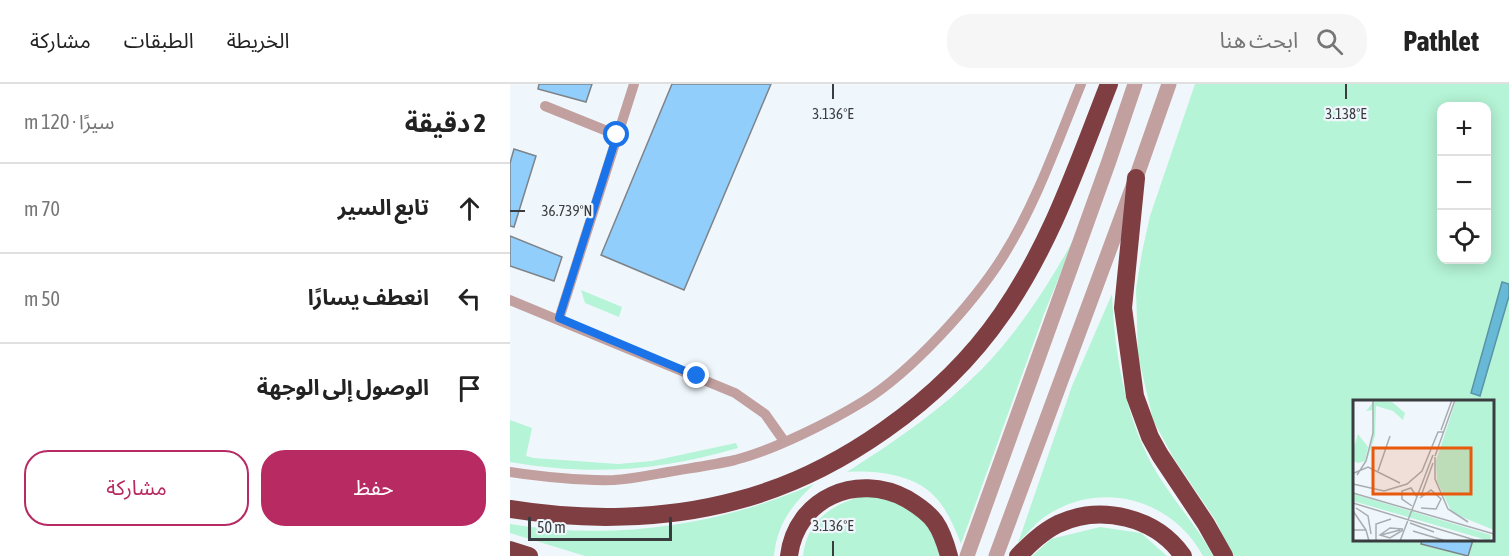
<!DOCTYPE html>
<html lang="ar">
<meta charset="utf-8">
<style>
:root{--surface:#fff;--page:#f6f6f6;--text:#222;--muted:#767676;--line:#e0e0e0;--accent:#b72a62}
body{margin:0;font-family:"Asap Condensed","Noto Sans Arabic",sans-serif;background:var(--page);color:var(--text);direction:rtl}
.controls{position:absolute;right:18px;top:18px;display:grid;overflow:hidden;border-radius:12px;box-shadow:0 3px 15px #0003}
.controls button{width:54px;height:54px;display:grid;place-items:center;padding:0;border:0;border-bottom:2px solid var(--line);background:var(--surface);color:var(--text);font:30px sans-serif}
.scale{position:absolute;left:18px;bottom:15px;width:144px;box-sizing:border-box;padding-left:6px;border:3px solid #3a3d3f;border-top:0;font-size:16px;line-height:21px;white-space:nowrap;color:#3a3d3f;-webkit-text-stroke:4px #f0f7fc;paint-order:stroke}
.stop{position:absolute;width:18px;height:18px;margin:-14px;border:4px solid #1a73e8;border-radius:50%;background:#fff}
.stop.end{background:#1a73e8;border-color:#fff;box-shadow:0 2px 6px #0008}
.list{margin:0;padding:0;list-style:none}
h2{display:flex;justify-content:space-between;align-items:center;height:78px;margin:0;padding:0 24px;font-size:26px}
h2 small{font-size:20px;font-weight:400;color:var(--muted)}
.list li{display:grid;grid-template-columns:39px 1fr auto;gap:18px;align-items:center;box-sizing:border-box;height:90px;padding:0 24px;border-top:2px solid var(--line)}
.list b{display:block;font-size:22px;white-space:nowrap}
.list em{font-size:20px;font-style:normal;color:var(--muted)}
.actions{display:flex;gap:12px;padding:18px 24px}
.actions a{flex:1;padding:14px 0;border:2px solid var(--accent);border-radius:24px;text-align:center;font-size:21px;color:var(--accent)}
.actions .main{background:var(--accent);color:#fff}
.icon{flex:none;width:33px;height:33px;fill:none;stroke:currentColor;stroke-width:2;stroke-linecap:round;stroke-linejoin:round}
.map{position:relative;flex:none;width:999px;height:472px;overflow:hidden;direction:ltr}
header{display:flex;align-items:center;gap:36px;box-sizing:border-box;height:84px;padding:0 30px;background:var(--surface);border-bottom:2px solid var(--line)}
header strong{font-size:28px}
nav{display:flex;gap:33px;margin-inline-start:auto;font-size:21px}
.search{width:420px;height:54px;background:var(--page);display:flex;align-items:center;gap:15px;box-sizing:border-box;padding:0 21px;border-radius:24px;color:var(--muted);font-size:22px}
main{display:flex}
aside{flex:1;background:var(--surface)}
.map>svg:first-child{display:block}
.green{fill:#b5f4d6;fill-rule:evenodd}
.water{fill:#67b9d5;stroke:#5a94a8;stroke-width:1.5}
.building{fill:#91cefb;stroke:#7d8388;stroke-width:1.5}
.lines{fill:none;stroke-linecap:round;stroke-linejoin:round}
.service{stroke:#c2a0a0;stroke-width:10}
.tertiary{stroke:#c2a0a0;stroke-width:15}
.motorway{stroke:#7f3e42;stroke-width:18}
.route{stroke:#1a73e8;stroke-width:8}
.ticks{fill:none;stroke:#3a3d3f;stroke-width:2}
.inset-road{fill:none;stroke:#a7adb0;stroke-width:1.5}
.view{fill:#e8590c;fill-opacity:0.15;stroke:#e8590c;stroke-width:3}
.inset-edge{fill:none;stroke:#3a3d3f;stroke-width:3}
.ticks-label{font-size:15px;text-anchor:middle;fill:#3a3d3f;stroke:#f0f7fc;stroke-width:4.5;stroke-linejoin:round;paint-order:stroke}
</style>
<header>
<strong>Pathlet</strong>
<div class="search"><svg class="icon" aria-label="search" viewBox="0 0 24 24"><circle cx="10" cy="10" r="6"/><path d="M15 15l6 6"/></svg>ابحث هنا</div>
<nav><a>الخريطة</a><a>الطبقات</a><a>مشاركة</a></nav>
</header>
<main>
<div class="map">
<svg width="999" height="472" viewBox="0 0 999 472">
<rect width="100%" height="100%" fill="#f0f7fc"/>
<g class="green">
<path d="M685 0H999V472H722L706 437 663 373 643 336 628 271 626 205 632 168 640 132ZM932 22H976V176H932ZM844 318H982V456H844Z"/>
<path d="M566 151 534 230 451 460C444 442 435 420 419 407 398 390 363 386 337 388 384 358 432 325 471 286 509 247 540 199 566 151Z"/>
<path d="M71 206 112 223 109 233 75 219Z"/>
<path d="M602 210C605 277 617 347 656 403 672 427 690 447 703 472H693C663 416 593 396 539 430 527 437 518 449 508 459L562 302Z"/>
<path d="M0 336 22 344 16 372 24 374 108 380 142 377 226 359 228 364C149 387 81 392 0 378Z"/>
<path d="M304 400C282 421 267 440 264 472H75L0 449V440C104 457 208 442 304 400Z"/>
<path d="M366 410C399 421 422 435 429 472H293C297 432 330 415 366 410Z"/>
<path d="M590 443 631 449 657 472H522L541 455Z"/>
</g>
<path class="water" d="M992 198 999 200V212L970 312 961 309Z"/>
<g class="building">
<path d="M29 0H82L76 18 28 5Z"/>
<path d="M162 0H261L174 206 91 171Z"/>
<path d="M4 65 26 72 4 143 0 142V79Z"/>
<path d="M0 152 52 173 44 197 0 182Z"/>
<path d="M912 456H963L958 472 911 460Z"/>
</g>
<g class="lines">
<g class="service">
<path d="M35 22 107 51"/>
<path d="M0 216 225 309 255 330 274 357"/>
<path d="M49 235 124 0"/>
<path d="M0 388C34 393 69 397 104 396 122 395 140 391 158 388 181 384 203 381 225 376 264 366 320 338 354 317 401 288 462 221 492 174 526 120 547 59 571 0"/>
</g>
<g class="tertiary">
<path d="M457 472 599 77 625 0"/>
<path d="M486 472 626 94 659 0"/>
</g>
<g class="motorway">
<path d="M626 94 613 224 625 312 640 353 650 371 696 440 714 472"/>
<path d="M0 425C73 437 154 436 225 417 327 391 433 316 492 230 541 160 568 79 599 0"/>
<path d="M0 466 19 472"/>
<path d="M279 472C286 414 347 388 397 415 407 421 418 428 425 438 432 448 436 461 439 472"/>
<path d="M508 472C520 460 532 448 548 440 591 420 646 433 673 472"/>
</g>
</g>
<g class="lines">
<path class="route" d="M107 51 49 234 187 292"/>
</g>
<path class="ticks" d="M323 0V15M836 0V15M0 127H15M323 457V472"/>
<g transform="translate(843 316)">
<rect width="141" height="141" fill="#f0f7fc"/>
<path d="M22 0 39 2 52 13 50 20 40 11 23 6 22 36 12 66 20 36V10L13 11ZM103 0H141V130L99 113 84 81 83 61ZM5 34 15 47 12 61 5 63 0 61V50ZM0 94 138 135 137 141 0 101Z" fill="#b5f4d6"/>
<path class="inset-road" d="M88 30 99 0M82 56 102 0M82 57V79L95 109 115 122M25 71 37 36M1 73 15 67 47 83M4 75 13 61 20 33V0M0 84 31 91 54 84 69 71 85 32H91M0 93 141 134M68 96 80 63M67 98 78 90 88 99 83 109 68 108M0 103 125 141M59 106 49 99V91L58 88 64 97M3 108 15 116 18 134M0 111 13 130M57 123 81 132M50 129 37 128 27 135 37 138 50 130M1 130H13L16 141M60 131 93 141M28 135 47 130M23 141V124L38 119M47 141 80 55"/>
<path class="view" d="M20 48H118V94H20Z"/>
<rect width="141" height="141" class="inset-edge"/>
</g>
<g class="ticks-label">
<text x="323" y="35">3.136°E</text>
<text x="836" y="35">3.138°E</text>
<text x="57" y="132">36.739°N</text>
<text x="323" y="447">3.136°E</text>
</g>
</svg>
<div class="controls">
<button>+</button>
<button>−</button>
<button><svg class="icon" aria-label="locate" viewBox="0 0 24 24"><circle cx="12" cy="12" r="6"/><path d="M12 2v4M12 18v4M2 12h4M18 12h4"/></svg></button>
</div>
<div class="scale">50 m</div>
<div class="stop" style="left:107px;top:51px"></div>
<div class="stop end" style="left:187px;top:292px"></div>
</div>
<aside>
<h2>2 دقيقة<small>سيرًا · 120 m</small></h2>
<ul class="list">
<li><svg class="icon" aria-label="ahead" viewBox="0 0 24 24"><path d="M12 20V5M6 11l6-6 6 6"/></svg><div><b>تابع السير</b></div><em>70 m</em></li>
<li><svg class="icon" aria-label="left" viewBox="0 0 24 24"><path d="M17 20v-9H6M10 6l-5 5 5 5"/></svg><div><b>انعطف يسارًا</b></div><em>50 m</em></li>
<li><svg class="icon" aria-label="arrive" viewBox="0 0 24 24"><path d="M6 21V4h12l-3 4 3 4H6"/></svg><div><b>الوصول إلى الوجهة</b></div></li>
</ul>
<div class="actions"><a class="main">حفظ</a><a>مشاركة</a></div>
</aside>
</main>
